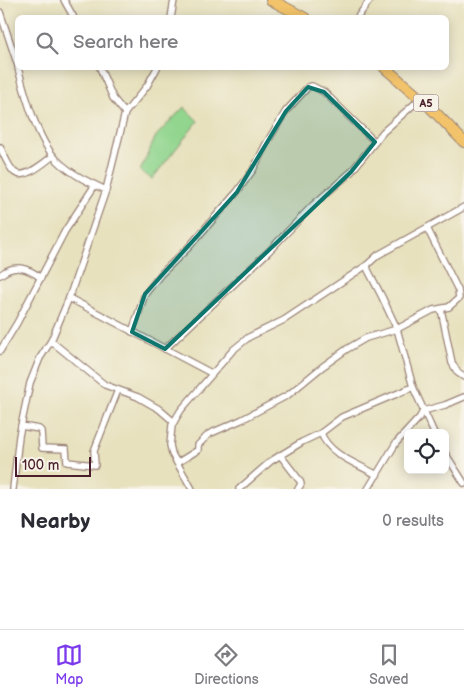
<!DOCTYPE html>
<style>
:root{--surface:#fff;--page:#f7f7f7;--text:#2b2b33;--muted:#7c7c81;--line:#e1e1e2;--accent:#7c3aed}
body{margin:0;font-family:"Balsamiq Sans",sans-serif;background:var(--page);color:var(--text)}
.controls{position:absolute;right:15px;bottom:15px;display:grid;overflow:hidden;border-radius:8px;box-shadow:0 2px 12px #0003}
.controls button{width:45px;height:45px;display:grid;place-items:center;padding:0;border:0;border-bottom:1px solid var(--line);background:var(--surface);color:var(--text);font:25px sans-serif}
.scale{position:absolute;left:15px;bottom:12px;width:76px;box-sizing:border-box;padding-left:5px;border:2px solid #4a1f2b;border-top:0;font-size:14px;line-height:18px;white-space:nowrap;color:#4a1f2b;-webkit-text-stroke:4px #f7f3e8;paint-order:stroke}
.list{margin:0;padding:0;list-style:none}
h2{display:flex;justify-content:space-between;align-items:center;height:65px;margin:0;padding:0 20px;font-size:21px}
h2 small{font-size:16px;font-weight:400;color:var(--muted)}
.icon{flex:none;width:28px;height:28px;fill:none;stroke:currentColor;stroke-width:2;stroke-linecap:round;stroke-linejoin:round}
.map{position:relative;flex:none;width:464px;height:489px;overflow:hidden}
.search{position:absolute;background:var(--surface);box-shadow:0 2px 12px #0003;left:15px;right:15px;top:15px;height:55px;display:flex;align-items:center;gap:12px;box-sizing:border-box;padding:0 18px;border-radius:8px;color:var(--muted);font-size:19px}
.sheet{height:140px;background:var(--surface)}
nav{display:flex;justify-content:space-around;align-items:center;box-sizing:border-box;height:70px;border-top:1px solid var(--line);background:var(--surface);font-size:14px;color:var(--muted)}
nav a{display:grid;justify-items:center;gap:2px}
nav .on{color:var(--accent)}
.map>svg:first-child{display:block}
.green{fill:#91d58e;stroke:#6e7a5c}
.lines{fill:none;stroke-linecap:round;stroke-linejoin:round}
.street-casing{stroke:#988074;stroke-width:8}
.highway-casing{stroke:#988074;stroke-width:12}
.street{stroke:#fff;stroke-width:5.5}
.highway{stroke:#f2c36a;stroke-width:10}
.marked{fill:#0f766e;fill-opacity:0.2;stroke:#0f766e;stroke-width:4;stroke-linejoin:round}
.labels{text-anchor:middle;stroke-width:5;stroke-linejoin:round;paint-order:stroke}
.shield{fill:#f7f3e8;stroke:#7e5f64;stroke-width:1}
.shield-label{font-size:11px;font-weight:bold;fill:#4a1f2b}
</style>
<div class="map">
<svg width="464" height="489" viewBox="0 0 464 489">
<rect width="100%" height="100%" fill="#f7f3e8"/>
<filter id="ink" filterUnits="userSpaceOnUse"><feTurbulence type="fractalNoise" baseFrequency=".02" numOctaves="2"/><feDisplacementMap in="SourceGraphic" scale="10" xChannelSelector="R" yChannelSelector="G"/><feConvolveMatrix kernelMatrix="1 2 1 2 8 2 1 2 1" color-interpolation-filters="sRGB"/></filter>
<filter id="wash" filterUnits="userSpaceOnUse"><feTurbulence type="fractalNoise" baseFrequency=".0096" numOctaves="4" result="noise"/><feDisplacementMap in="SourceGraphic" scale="20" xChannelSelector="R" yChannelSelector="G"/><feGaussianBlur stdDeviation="1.12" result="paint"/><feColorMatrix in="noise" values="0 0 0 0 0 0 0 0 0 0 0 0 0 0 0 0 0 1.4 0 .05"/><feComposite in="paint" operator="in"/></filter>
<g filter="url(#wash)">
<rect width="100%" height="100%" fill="#e7e1be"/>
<path class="green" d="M184 107 198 121 152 179 140 171 156 136Z"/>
</g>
<g filter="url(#ink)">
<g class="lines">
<defs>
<g id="street">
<path d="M64 0 74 18"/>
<path d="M0 12 18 66"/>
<path d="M171 18 174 0"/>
<path d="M357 18 370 0"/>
<path d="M18 68C25 94 37 140 57 160 71 174 88 182 106 190"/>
<path d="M100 68 113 98 125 113"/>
<path d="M0 147C4 155 8 166 14 172 24 181 45 162 53 156"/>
<path d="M0 275C15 263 28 268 41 278"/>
<path d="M69 298 211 373"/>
<path d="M441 309 452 363 458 373 464 377"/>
<path d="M132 332 145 294 161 274 188 248 237 192 253 170 266 144 286 111 308 87 312 86 324 92 375 142"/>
<path d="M51 341 105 385 138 397 159 409 174 422"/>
<path d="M165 349 268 252 313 205 351 172 383 132 421 98"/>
<path d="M0 351 17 323 65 231 95 185"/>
<path d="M21 426 39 429 41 431 42 448 66 449 67 462 95 465 94 451 118 390"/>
<path d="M321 433C329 455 358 464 377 475"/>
<path d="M434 433 413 387 397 329 382 297 368 270 367 265 378 255 464 207"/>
<path d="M445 453 464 483"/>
<path d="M280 455 300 481 301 484 298 489"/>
<path d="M177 463 198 450V445L209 434 241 420 288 395 322 367 347 349 366 338 397 329 433 310 449 307 459 298 458 290 427 228"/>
<path d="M13 489 19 436 30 383 40 358 51 341 69 298 106 190 125 113 147 86 157 68"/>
<path d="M192 489 172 454 170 445 172 425 181 410 233 350 249 337 284 320 367 265"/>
<path d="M239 489 271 461 302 442 321 433 342 417 413 387"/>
<path d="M368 489 396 443 420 417 423 411 445 405 464 397"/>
</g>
<g id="highway">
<path d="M271 0 305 18"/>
<path d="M385 68 429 106 464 142"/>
</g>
</defs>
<use href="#street" class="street-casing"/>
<use href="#highway" class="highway-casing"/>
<use href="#street" class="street"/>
<use href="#highway" class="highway"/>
</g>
</g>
<path class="marked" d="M308 87 324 92 375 142 351 172 165 349 132 332 145 294 237 192 286 111Z"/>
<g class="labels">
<rect class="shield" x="413.5" y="94.5" width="25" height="17" rx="4"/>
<g class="shield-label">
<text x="426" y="107">A5</text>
</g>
</g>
</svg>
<div class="controls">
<button><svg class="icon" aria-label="locate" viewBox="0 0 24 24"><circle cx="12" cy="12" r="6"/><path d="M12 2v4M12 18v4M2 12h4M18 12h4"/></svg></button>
</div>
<div class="scale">100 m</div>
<div class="search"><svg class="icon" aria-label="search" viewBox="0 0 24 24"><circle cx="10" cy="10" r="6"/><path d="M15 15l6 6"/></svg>Search here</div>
</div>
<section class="sheet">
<h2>Nearby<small>0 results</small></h2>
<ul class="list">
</ul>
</section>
<nav>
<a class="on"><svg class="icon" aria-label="map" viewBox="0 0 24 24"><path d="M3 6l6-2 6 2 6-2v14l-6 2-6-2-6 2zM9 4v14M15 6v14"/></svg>Map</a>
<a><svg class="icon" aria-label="directions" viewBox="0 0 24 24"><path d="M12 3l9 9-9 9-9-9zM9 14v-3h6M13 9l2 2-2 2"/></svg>Directions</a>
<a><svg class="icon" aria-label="saved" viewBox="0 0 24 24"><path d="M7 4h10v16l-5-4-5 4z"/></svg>Saved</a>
</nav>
